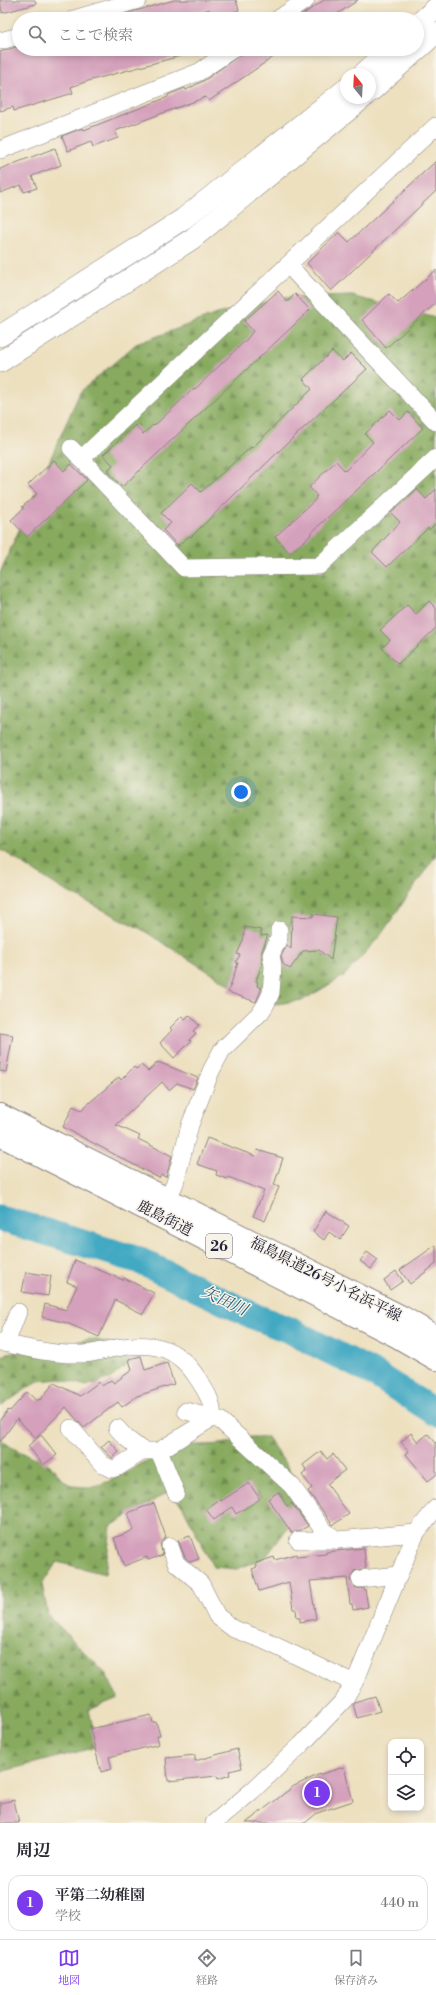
<!DOCTYPE html>
<html lang="ja">
<meta charset="utf-8">
<style>
:root{--surface:#fff;--page:#f7f7f7;--text:#2b2b33;--muted:#7c7c81;--line:#e1e1e2;--accent:#7c3aed}
body{margin:0;font-family:"Libre Bodoni","Noto Serif JP",serif;background:var(--page);color:var(--text)}
.controls{position:absolute;right:12px;bottom:12px;display:grid;overflow:hidden;border-radius:8px;box-shadow:0 2px 6px #0003}
.controls button{width:36px;height:36px;display:grid;place-items:center;padding:0;border:0;border-bottom:1px solid var(--line);background:var(--surface);color:var(--text);font:20px sans-serif}
.compass{position:absolute;left:340px;top:68px;width:36px;height:36px;border-radius:50%;background:var(--surface);box-shadow:0 2px 6px #0003;rotate:342deg}
.you{position:absolute;left:241px;top:792px;width:14px;height:14px;margin:-10px;border:3px solid #fff;border-radius:50%;background:#1a73e8;box-shadow:0 0 0 6px #1a73e833}
.badge{display:grid;place-items:center;width:26px;height:26px;border-radius:50%;background:var(--accent);color:#fff;font-size:13px;font-weight:700}
.pin{position:absolute;translate:-50% -50%;border:2px solid #fff;box-shadow:0 1px 4px #0006}
.list{margin:0;padding:0;list-style:none}
h2{display:flex;justify-content:space-between;align-items:center;height:52px;margin:0;padding:0 16px;font-size:17px}
h2 small{font-size:13px;font-weight:400;color:var(--muted)}
.list li{display:grid;grid-template-columns:26px 1fr auto;gap:12px;align-items:center;box-sizing:border-box;height:56px;margin:0 8px 8px;padding:0 8px;border:1px solid var(--line);border-radius:12px}
.list b{display:block;font-size:15px;white-space:nowrap}
.list p{margin:0;font-size:13px;white-space:nowrap;color:var(--muted)}
.list em{font-size:13px;font-style:normal;color:var(--muted)}
.icon{flex:none;width:22px;height:22px;fill:none;stroke:currentColor;stroke-width:2;stroke-linecap:round;stroke-linejoin:round}
.map{position:relative;flex:none;width:436px;height:1823px;overflow:hidden}
.search{position:absolute;background:var(--surface);box-shadow:0 2px 6px #0003;left:12px;right:12px;top:12px;height:44px;display:flex;align-items:center;gap:10px;box-sizing:border-box;padding:0 14px;border-radius:22px;color:var(--muted);font-size:15px}
.sheet{height:116px;background:var(--surface)}
nav{display:flex;justify-content:space-around;align-items:center;box-sizing:border-box;height:56px;border-top:1px solid var(--line);background:var(--surface);font-size:11px;color:var(--muted)}
nav a{display:grid;justify-items:center;gap:2px}
nav .on{color:var(--accent)}
.map>svg:first-child{display:block}
.forest{fill:url(#forest-firs);stroke:#54664c}
.lines{fill:none;stroke-linecap:round;stroke-linejoin:round}
.river{stroke:#43a9c3;stroke-width:27}
.building{fill:#d4a0bb}
.minor-casing{stroke:#88817d;stroke-width:18}
.tertiary-casing{stroke:#88817d;stroke-width:22}
.primary-casing{stroke:#88817d;stroke-width:24}
.minor{stroke:#fff;stroke-width:17}
.tertiary{stroke:#fff;stroke-width:21}
.primary{stroke:#fff;stroke-width:22}
.labels{text-anchor:middle;stroke-width:3;stroke-linejoin:round;paint-order:stroke}
.shield{fill:#f7f3e8;stroke:#62616f;stroke-width:1}
.shield-label{font-size:14px;font-weight:bold;fill:#22223b}
.street-label{font-size:15px;fill:#22223b;stroke:#f7f3e8}
.water-label{font-size:16px;font-style:italic;fill:#2f5871;stroke:#f7f3e8}
</style>
<div class="map">
<svg width="436" height="1823" viewBox="0 0 436 1823">
<defs>
<pattern id="forest-firs" width="22" height="20" patternUnits="userSpaceOnUse"><rect width="22" height="20" fill="#87aa5e"/><path d="M5 1l3.5 6h-7zM16 11l3.5 6h-7z" fill="#6e8a4f"/></pattern>
</defs>
<rect width="100%" height="100%" fill="#f7f3e8"/>
<filter id="ink" filterUnits="userSpaceOnUse"><feTurbulence type="fractalNoise" baseFrequency=".025" numOctaves="2"/><feDisplacementMap in="SourceGraphic" scale="8" xChannelSelector="R" yChannelSelector="G"/><feConvolveMatrix kernelMatrix="1 2 1 2 8 2 1 2 1" color-interpolation-filters="sRGB"/></filter>
<filter id="wash" filterUnits="userSpaceOnUse"><feTurbulence type="fractalNoise" baseFrequency=".012" numOctaves="4" result="noise"/><feDisplacementMap in="SourceGraphic" scale="16" xChannelSelector="R" yChannelSelector="G"/><feGaussianBlur stdDeviation="0.9" result="paint"/><feColorMatrix in="noise" values="0 0 0 0 0 0 0 0 0 0 0 0 0 0 0 0 0 1.4 0 .05"/><feComposite in="paint" operator="in"/></filter>
<g filter="url(#wash)">
<rect width="100%" height="100%" fill="#ede0bf"/>
<g class="forest">
<path d="M352 296 436 318V855L380 936 344 976 303 1000 276 1004 228 984 141 929 62 889 0 849V573L80 392 136 344 217 314 281 298Z"/>
<path d="M91 1339 120 1345 130 1362 111 1378 87 1386 61 1379 38 1381 0 1407V1358L8 1353Z"/>
<path d="M250 1437H267L320 1514 322 1534 298 1514 265 1558 237 1569 213 1567 183 1507 168 1492 111 1526 105 1574 57 1562 42 1584 48 1615 106 1674 118 1698 89 1710 97 1747 0 1772V1438C14 1452 28 1454 45 1462 55 1467 60 1480 69 1484 101 1498 140 1460 169 1449 185 1443 204 1446 220 1444 230 1443 240 1440 250 1437Z"/>
</g>
<g class="lines">
<path class="river" d="M0 1218 138 1260 256 1317 289 1330 375 1374 436 1413"/>
</g>
<g id="blocks">
<g class="building">
<path d="M0 0H35L36 4 2 13Z"/>
<path d="M174 0H236L239 10 212 18 209 9 174 19H118V16Z"/>
<path d="M324 0H358L330 19H296Z"/>
<path d="M19 46V49H194L195 52 88 81 71 87 73 93 14 111 13 107 0 111V52Z"/>
<path d="M248 49H285L209 101 206 97 115 131 118 138 93 147 91 142 68 151 62 136 83 128 84 130 168 97V95L185 88 186 90 205 80Z"/>
<path d="M55 148 61 165 32 176 37 188 24 192 21 185 0 193V169Z"/>
<path d="M436 161V191L331 291 307 263 339 232 349 242Z"/>
<path d="M436 270V303L386 348 362 320 389 294 398 303Z"/>
<path d="M278 291 287 302 295 294 310 310 122 487 107 471 113 465 103 455 135 425 143 434 153 425 154 426 194 388 195 389 247 339 253 331 244 321Z"/>
<path d="M332 351 343 361 351 353 367 369 278 452 191 537 189 536 178 546 163 530 171 523 161 513 192 483 201 492 251 447 252 448 312 389 303 379Z"/>
<path d="M390 410 400 420 408 412 423 428 310 534 311 535 290 553 275 537 316 499 315 497 317 496 309 487 336 461 345 471 373 442 365 434Z"/>
<path d="M54 460 64 471 71 464 87 480 27 537 11 520 24 508 22 507 37 494 28 485Z"/>
<path d="M417 489 426 499 436 489V523L429 530 428 528 387 567 372 552 400 522 391 513Z"/>
<path d="M429 601 436 608V628L398 664 382 648 390 640 380 630 407 605 416 614Z"/>
<path d="M313 914 337 917 331 960 319 950 303 951 290 969 283 964 281 956 287 945 291 949 292 916 313 917Z"/>
<path d="M245 927 261 930V936L268 935 262 951V964L256 981 258 982 257 986 261 988V990L256 1002 228 992 238 963 236 962 240 955 237 954 243 941Z"/>
<path d="M189 1015 199 1025 193 1031 196 1033 189 1040 191 1041 174 1058 160 1043 172 1030 170 1028 182 1016 185 1019Z"/>
<path d="M0 1033 13 1035 6 1072 0 1071Z"/>
<path d="M158 1062 198 1078 193 1089 177 1083 169 1090 162 1082 116 1125 140 1136 138 1139 172 1156 166 1177 161 1175 159 1178 63 1127 73 1106 81 1110 119 1077 121 1080 134 1067 136 1069 141 1065 148 1071Z"/>
<path d="M207 1138 255 1156 257 1150 283 1158 274 1185 279 1187 265 1221 253 1216 264 1191 228 1177 227 1179 216 1175 217 1171 197 1164Z"/>
<path d="M326 1211 349 1226 340 1240 329 1232 324 1240 313 1232Z"/>
<path d="M436 1245V1264L410 1284 400 1270Z"/>
<path d="M367 1252 378 1260 371 1269 360 1261Z"/>
<path d="M75 1260 123 1280 124 1278 154 1293 143 1314 115 1300 99 1337 67 1323 42 1317 45 1304 66 1310 77 1286 67 1282Z"/>
<path d="M396 1271 403 1281 390 1290 384 1280Z"/>
<path d="M26 1272 51 1276 48 1296 22 1292Z"/>
<path d="M141 1356 145 1370 167 1363 174 1384 137 1396 122 1407 118 1402 84 1428 66 1407 36 1438 17 1419 0 1442V1421L8 1410 10 1411 27 1392 37 1401 39 1399 40 1400 54 1383 80 1396 99 1382 102 1386 111 1380 114 1383 132 1370 129 1359Z"/>
<path d="M411 1433 418 1442 428 1434 436 1443V1475L428 1481 406 1454 409 1451 401 1442Z"/>
<path d="M41 1435 57 1455 43 1465 28 1446Z"/>
<path d="M109 1440 119 1452 112 1458 101 1447Z"/>
<path d="M321 1451 327 1459 333 1454 345 1470 327 1484 349 1514 333 1525 308 1491 312 1488 302 1475 307 1471 303 1465Z"/>
<path d="M249 1483 260 1499 236 1514 232 1507 214 1520 206 1509 220 1499 221 1501Z"/>
<path d="M278 1492 287 1506 292 1503 308 1526 301 1530 292 1533 268 1499Z"/>
<path d="M154 1503 166 1537 160 1544 163 1555 148 1560 147 1557 124 1566 114 1538 134 1530 128 1513Z"/>
<path d="M190 1536 199 1559 190 1562 185 1557 178 1540Z"/>
<path d="M364 1548 366 1568 354 1571 350 1580 356 1588 365 1589 368 1607 353 1610 352 1604H350L347 1578 310 1581 316 1619 300 1622V1618H297L296 1609H293L289 1582 259 1591 252 1569 257 1567 256 1563 274 1557 275 1560 296 1554 297 1557 326 1554V1552Z"/>
<path d="M375 1696 380 1711 357 1718 353 1704 354 1702Z"/>
<path d="M151 1715 153 1723 156 1722 160 1735 157 1736 159 1744 109 1757 112 1769 101 1772 90 1729Z"/>
<path d="M237 1749 242 1768 229 1771 230 1775 218 1779 217 1776 168 1781 166 1758 195 1755V1761Z"/>
<path d="M344 1767 353 1801 317 1813 305 1823H246L294 1786 318 1775Z"/>
<path d="M14 1800 19 1823H0V1803Z"/>
</g>
</g>
</g>
<g filter="url(#ink)">
<use href="#blocks" fill-opacity="0" stroke="#88817d" stroke-width="1"/>
<g class="lines">
<defs>
<g id="minor">
<path d="M74 19 138 0"/>
<path d="M278 19 306 0"/>
<path d="M0 41 19 36"/>
<path d="M0 150 199 72 233 49"/>
<path d="M288 265 436 422"/>
<path d="M71 448 184 568 319 566 436 458"/>
<path d="M81 459 436 126"/>
<path d="M167 1201 175 1183 190 1125 211 1071 222 1050 261 1012 266 1004 271 993 273 966 271 955 279 938V930"/>
<path d="M0 1342C26 1348 54 1355 81 1354 91 1354 101 1351 111 1349 149 1341 176 1344 198 1379 206 1391 214 1403 212 1418L159 1451H143L118 1467 112 1469 102 1464 71 1428"/>
<path d="M6 1343 18 1312"/>
<path d="M186 1411 220 1420 292 1486 323 1530 337 1540"/>
<path d="M117 1428 126 1438 143 1451"/>
<path d="M159 1451 176 1493"/>
<path d="M298 1540H337L416 1533"/>
<path d="M170 1546 176 1563 201 1584 217 1616 234 1629 263 1640 354 1683"/>
<path d="M360 1579 399 1575"/>
<path d="M214 1823 252 1791 301 1745 344 1700 357 1677 416 1533 436 1508"/>
</g>
<g id="tertiary">
<path d="M417 25 436 8"/>
<path d="M363 74 390 49"/>
<path d="M370 92 436 33"/>
<path d="M0 336 183 219 346 89"/>
<path d="M0 362 192 239 363 98"/>
</g>
<g id="primary">
<path d="M0 1115 402 1317 436 1337"/>
<path d="M0 1135 398 1337 436 1359"/>
</g>
</defs>
<use href="#minor" class="minor-casing"/>
<use href="#tertiary" class="tertiary-casing"/>
<use href="#primary" class="primary-casing"/>
<use href="#minor" class="minor"/>
<use href="#tertiary" class="tertiary"/>
<use href="#primary" class="primary"/>
</g>
</g>
<g class="labels">
<rect class="shield" x="206" y="1234" width="26" height="24" rx="3"/>
<g class="shield-label">
<text x="219" y="1251">26</text>
</g>
<g class="street-label">
<text transform="translate(165 1218) rotate(27)" y="5">鹿島街道</text>
<text transform="translate(326 1279) rotate(27)" y="5">福島県道26号小名浜平線</text>
</g>
<g class="water-label">
<text transform="translate(225 1300) rotate(25)" y="6">矢田川</text>
</g>
</g>
</svg>
<div class="controls">
<button><svg class="icon" aria-label="locate" viewBox="0 0 24 24"><circle cx="12" cy="12" r="6"/><path d="M12 2v4M12 18v4M2 12h4M18 12h4"/></svg></button>
<button><svg class="icon" aria-label="layers" viewBox="0 0 24 24"><path d="M12 4l9 5-9 5-9-5zM3 14l9 5 9-5"/></svg></button>
</div>
<svg class="compass" viewBox="-18 -18 36 36"><path d="M0-13l5 13h-10z" fill="#e53935"/><path d="M0 13l5-13h-10z" fill="#7c7c81"/></svg>
<div class="you"></div>
<div class="pin badge" style="left:317px;top:1793px">1</div>
<div class="search"><svg class="icon" aria-label="search" viewBox="0 0 24 24"><circle cx="10" cy="10" r="6"/><path d="M15 15l6 6"/></svg>ここで検索</div>
</div>
<section class="sheet">
<h2>周辺<small></small></h2>
<ul class="list">
<li><span class="badge">1</span><div><b>平第二幼稚園</b><p>学校</p></div><em>440 m</em></li>
</ul>
</section>
<nav>
<a class="on"><svg class="icon" aria-label="map" viewBox="0 0 24 24"><path d="M3 6l6-2 6 2 6-2v14l-6 2-6-2-6 2zM9 4v14M15 6v14"/></svg>地図</a>
<a><svg class="icon" aria-label="directions" viewBox="0 0 24 24"><path d="M12 3l9 9-9 9-9-9zM9 14v-3h6M13 9l2 2-2 2"/></svg>経路</a>
<a><svg class="icon" aria-label="saved" viewBox="0 0 24 24"><path d="M7 4h10v16l-5-4-5 4z"/></svg>保存済み</a>
</nav>
